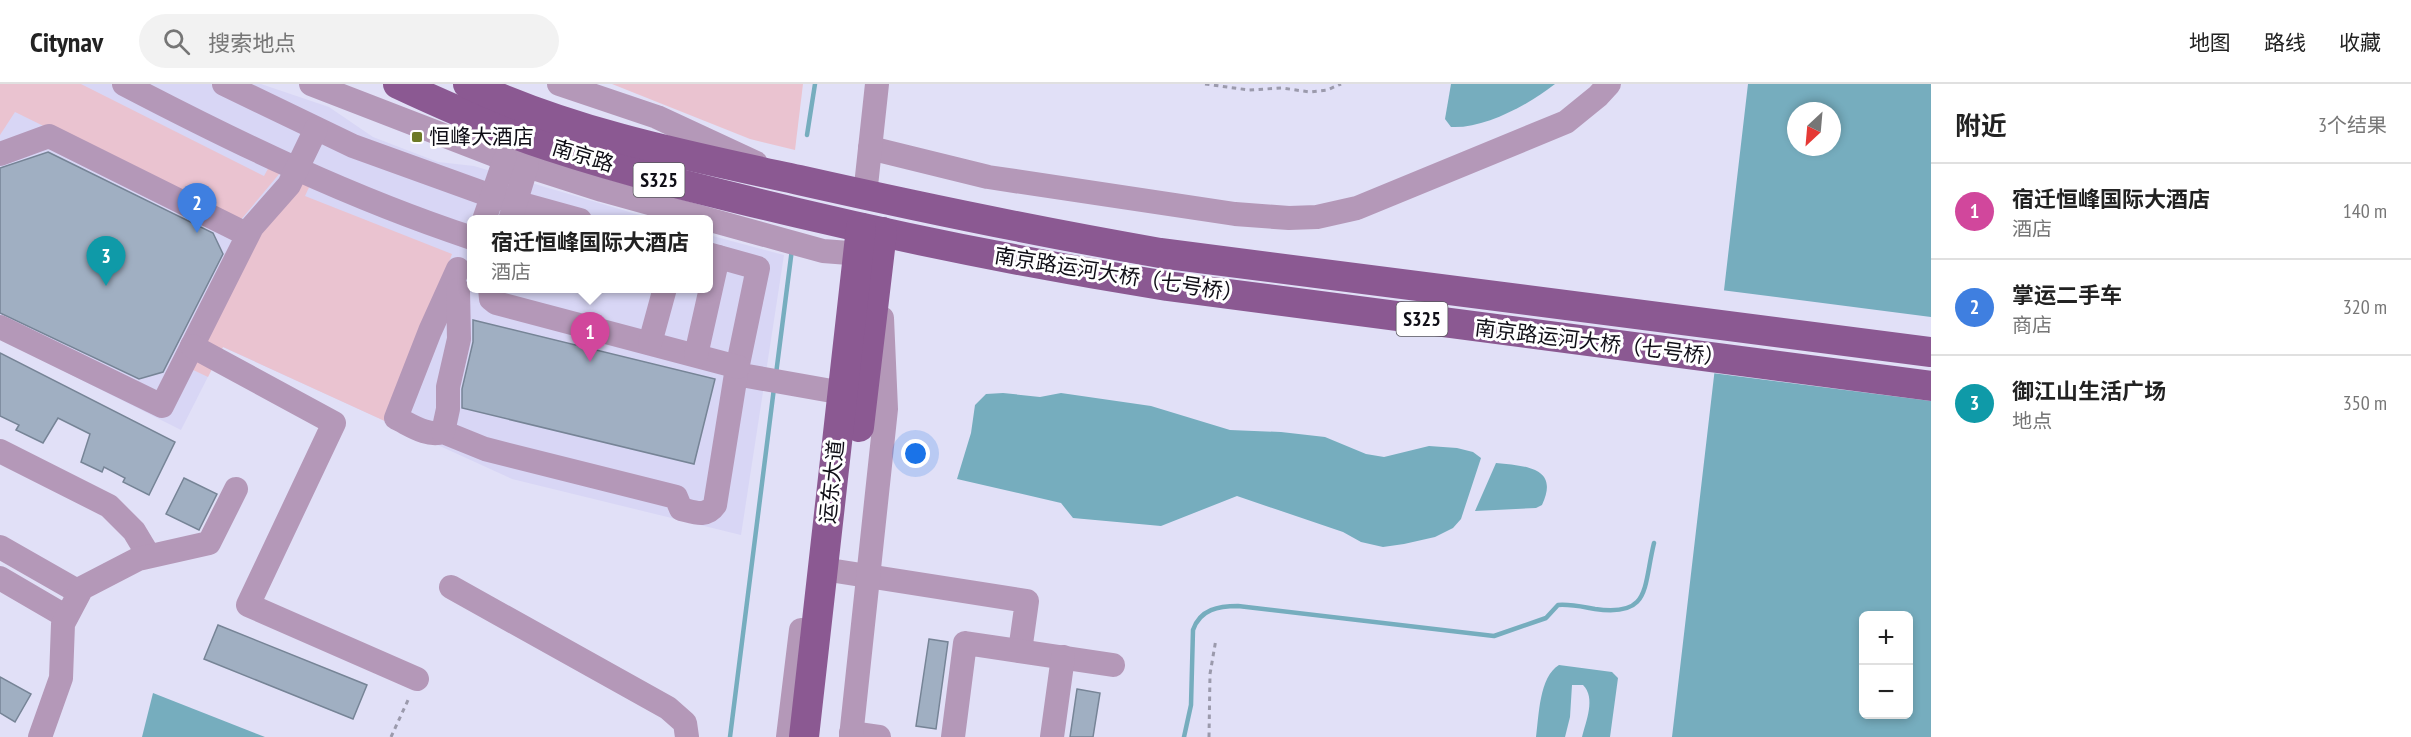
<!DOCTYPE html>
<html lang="zh">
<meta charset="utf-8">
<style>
:root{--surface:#fff;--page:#f2f2f2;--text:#222;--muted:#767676;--line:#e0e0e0;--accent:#db2777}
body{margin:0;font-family:"PT Sans Narrow","Noto Sans SC",sans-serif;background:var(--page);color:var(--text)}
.controls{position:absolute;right:18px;bottom:18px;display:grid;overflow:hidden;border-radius:9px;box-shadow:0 3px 9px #0003}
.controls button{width:54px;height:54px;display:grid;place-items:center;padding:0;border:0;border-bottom:2px solid var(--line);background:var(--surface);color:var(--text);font:30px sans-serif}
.compass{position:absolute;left:1787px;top:18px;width:54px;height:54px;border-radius:50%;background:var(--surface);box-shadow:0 3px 9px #0003;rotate:206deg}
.you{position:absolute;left:916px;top:370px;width:21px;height:21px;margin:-15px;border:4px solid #fff;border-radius:50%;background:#1a73e8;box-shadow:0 0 0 9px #1a73e833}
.badge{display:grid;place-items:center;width:39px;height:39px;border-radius:50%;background:var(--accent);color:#fff;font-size:20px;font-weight:700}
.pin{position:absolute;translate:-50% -50px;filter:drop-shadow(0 2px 3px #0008)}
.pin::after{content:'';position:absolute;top:32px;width:21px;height:18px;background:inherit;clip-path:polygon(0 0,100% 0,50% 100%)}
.popup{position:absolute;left:467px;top:131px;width:246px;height:78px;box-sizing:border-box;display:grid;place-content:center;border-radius:9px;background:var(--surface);filter:drop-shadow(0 2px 4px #0005);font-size:20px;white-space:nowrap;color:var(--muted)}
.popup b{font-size:22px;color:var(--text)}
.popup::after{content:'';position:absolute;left:50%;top:100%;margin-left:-12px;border:12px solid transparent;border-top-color:var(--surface)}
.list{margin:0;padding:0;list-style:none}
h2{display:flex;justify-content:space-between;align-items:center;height:78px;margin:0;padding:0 24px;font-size:26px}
h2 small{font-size:20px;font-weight:400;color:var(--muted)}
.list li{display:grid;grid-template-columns:39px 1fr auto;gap:18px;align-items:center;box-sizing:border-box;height:96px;padding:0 24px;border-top:2px solid var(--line)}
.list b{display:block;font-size:22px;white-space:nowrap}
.list p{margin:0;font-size:20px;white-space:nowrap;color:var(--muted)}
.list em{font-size:20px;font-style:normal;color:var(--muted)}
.icon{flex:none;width:33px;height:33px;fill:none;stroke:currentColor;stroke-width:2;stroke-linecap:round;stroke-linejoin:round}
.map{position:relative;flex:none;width:1931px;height:653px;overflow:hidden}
header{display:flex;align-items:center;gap:36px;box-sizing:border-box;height:84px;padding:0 30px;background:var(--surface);border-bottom:2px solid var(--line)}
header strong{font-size:28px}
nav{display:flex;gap:33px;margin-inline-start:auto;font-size:21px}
.search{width:420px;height:54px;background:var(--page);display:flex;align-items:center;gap:15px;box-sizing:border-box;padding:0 21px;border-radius:33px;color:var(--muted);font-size:22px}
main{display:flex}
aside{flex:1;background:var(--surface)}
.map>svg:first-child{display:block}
.built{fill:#d8d6f5}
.green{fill:#eac3d0}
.water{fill:#76adbe;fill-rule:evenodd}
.pier{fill:#e1e0f7}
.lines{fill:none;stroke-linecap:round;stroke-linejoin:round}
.stream{stroke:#76adbe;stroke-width:4.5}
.building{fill:#a0afc2;stroke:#768496;stroke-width:1.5}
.path{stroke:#9b9aac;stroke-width:3;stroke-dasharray:4.5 4.5;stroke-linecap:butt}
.minor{stroke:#b498b8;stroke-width:24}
.major{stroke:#8b5992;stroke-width:30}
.poi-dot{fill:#6d7a27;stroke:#fff;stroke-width:2}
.labels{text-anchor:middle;stroke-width:6;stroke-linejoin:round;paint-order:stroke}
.shield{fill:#fff;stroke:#57565c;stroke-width:1.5}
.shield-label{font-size:20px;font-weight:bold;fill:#0f0e16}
.poi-label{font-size:21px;fill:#0f0e16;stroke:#fff;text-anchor:start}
.street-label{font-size:21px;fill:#0f0e16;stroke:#fff}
</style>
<header>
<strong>Citynav</strong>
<div class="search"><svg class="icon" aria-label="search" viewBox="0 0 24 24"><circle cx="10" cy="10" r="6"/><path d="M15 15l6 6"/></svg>搜索地点</div>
<nav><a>地图</a><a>路线</a><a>收藏</a></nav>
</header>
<main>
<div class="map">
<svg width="1931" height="653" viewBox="0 0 1931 653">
<rect width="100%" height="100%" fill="#e1e0f7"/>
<path class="built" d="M0 0H261L329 23 373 53 438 78 474 82 653 135 472 136V204H708L709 151 784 171 741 451 512 395 223 263 181 346 0 255Z"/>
<g class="green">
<path d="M0 0H81L264 92 270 81 280 89 239 138 15 28 0 51Z"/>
<path d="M612 0H803L795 66 750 55Z"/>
<path d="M311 99 305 112 452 170 389 339 223 263 208 293 189 284 256 148 294 101Z"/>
</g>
<g class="water">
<path d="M1451 0H1555C1530 20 1484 45 1451 43L1445 35Z"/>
<path d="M1748 0H1931V653H1672ZM1796 27H1832V63H1796ZM1864 532H1908V630H1864Z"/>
<path d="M1003 309 1040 313 1061 309 1151 322 1230 346 1281 348 1325 353 1366 370 1384 373 1429 362 1457 364 1473 368 1481 374 1461 435 1453 444 1435 453 1404 460 1383 463 1361 458 1343 448 1237 412 1161 442 1073 434 1061 419 957 395 971 349 975 321 986 310Z"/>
<path d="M1496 379C1525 382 1560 383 1542 421L1536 424 1475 427Z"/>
<path d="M1559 581 1612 588 1618 594 1610 653H1582C1586 637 1596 614 1583 601H1572L1570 633 1565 653H1536C1539 632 1539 593 1559 581Z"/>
<path d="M153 609 265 653H142Z"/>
</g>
<path class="pier" d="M1721 206 1931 233V317L1712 289Z"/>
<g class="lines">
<g class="stream">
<path d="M807 51 815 0"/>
<path d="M776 290 792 165"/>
<path d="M730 653 774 304"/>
<path d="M1184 653 1191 621 1193 546C1200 525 1219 522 1238 522L1494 552 1546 534 1558 521C1571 520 1583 523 1595 525 1651 533 1643 504 1654 459"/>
</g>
</g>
<g class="building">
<path d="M48 68 213 149 223 170 163 288 139 295 0 229V84Z"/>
<path d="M473 236 715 295 694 380 462 324V305L473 258Z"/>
<path d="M0 269 175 358 149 411 123 398 125 394 104 383 102 388 81 378 90 350 58 334 43 359 16 346 19 341 0 332Z"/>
<path d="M184 394 217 410 199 446 166 430Z"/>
<path d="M218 541 367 601 353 635 204 575Z"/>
<path d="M929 555 948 558 936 645 916 642Z"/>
<path d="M0 593 31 610 15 638 0 629Z"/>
<path d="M1077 605 1100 609 1093 653H1070Z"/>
</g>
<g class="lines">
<g class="path">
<path d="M1205 0 1249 6 1282 4 1310 8 1327 6 1341 0"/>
<path d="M391 653 409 614"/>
<path d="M1209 653 1210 590 1216 555"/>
</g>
<g class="minor">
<path d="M124 0C237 59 351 114 472 154"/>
<path d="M224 0 353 62 486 110 580 136"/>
<path d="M311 0 505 75 602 106 823 167 875 171"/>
<path d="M559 0 657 33 756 79"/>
<path d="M870 64 988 93 1235 130 1289 134 1317 133 1357 124 1566 38 1598 12 1609 0"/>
<path d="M0 70 49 52 238 146"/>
<path d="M865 111 877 0"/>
<path d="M484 136 505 75"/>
<path d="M510 136 527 81"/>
<path d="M708 170 758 184 736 290 860 312"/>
<path d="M458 185 430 247 396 334C411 341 427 353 443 348L485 365 676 413 681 425C694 428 706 434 715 421L736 290"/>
<path d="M490 204 491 215 496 219 738 283"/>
<path d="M0 243 162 322 252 143 289 101 316 45"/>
<path d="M650 259 665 204"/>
<path d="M192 262 334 339 248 521 417 595"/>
<path d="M696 271 718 173"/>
<path d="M443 348 448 325V303L459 255 458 206"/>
<path d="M0 367 109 422 134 447 149 472"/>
<path d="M0 463 79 508"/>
<path d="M823 485 1027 517 1020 567"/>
<path d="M0 494 65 532"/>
<path d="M451 503 668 624 685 639 687 653"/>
<path d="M851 649 879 653"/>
<path d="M40 653 61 594 63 540 82 504 138 475 209 459 236 405"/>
<path d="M788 653 801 546"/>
<path d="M851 653 886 325 882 234"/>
<path d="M953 653 965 559 1113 581"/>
<path d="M1052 653 1063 573"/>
</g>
<g class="major">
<path d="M398 0C447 23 497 45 549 62 631 89 714 109 798 129 920 158 1043 182 1167 202L1931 302"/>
<path d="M468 0C572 49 688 72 799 96 919 123 1039 148 1160 169L1931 268"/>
<path d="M859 343 882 148"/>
<path d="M804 653 861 144"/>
</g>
</g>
<rect class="poi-dot" x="411" y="47" width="12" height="12" rx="3"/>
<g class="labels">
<g class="shield">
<rect x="633.5" y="79" width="51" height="34" rx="4.5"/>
<rect x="1396.5" y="218" width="51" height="34" rx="4.5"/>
</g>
<g class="shield-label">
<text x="659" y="103">S325</text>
<text x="1422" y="242">S325</text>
</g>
<g class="poi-label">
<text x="429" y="60">恒峰大酒店</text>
</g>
<g class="street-label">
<text transform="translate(583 72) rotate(17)" y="7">南京路</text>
<text transform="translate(1119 191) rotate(9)" y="7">南京路运河大桥（七号桥）</text>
<text transform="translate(1600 259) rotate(7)" y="7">南京路运河大桥（七号桥）</text>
<text transform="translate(832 398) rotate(-84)" y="7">运东大道</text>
</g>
</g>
</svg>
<div class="controls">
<button>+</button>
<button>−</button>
</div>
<svg class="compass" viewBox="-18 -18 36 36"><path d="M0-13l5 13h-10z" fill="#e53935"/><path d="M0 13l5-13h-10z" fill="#767676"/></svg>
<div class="you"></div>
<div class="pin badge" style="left:590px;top:278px;background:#d1479c">1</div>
<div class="popup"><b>宿迁恒峰国际大酒店</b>酒店</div>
<div class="pin badge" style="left:197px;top:149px;background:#3f7fe0">2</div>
<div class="pin badge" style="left:106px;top:202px;background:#0f9aa8">3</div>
</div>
<aside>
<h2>附近<small>3个结果</small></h2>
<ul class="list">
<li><span class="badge" style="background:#d1479c">1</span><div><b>宿迁恒峰国际大酒店</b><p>酒店</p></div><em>140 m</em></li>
<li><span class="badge" style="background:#3f7fe0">2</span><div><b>掌运二手车</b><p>商店</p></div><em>320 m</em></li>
<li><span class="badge" style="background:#0f9aa8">3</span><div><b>御江山生活广场</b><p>地点</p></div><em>350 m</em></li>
</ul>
</aside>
</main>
